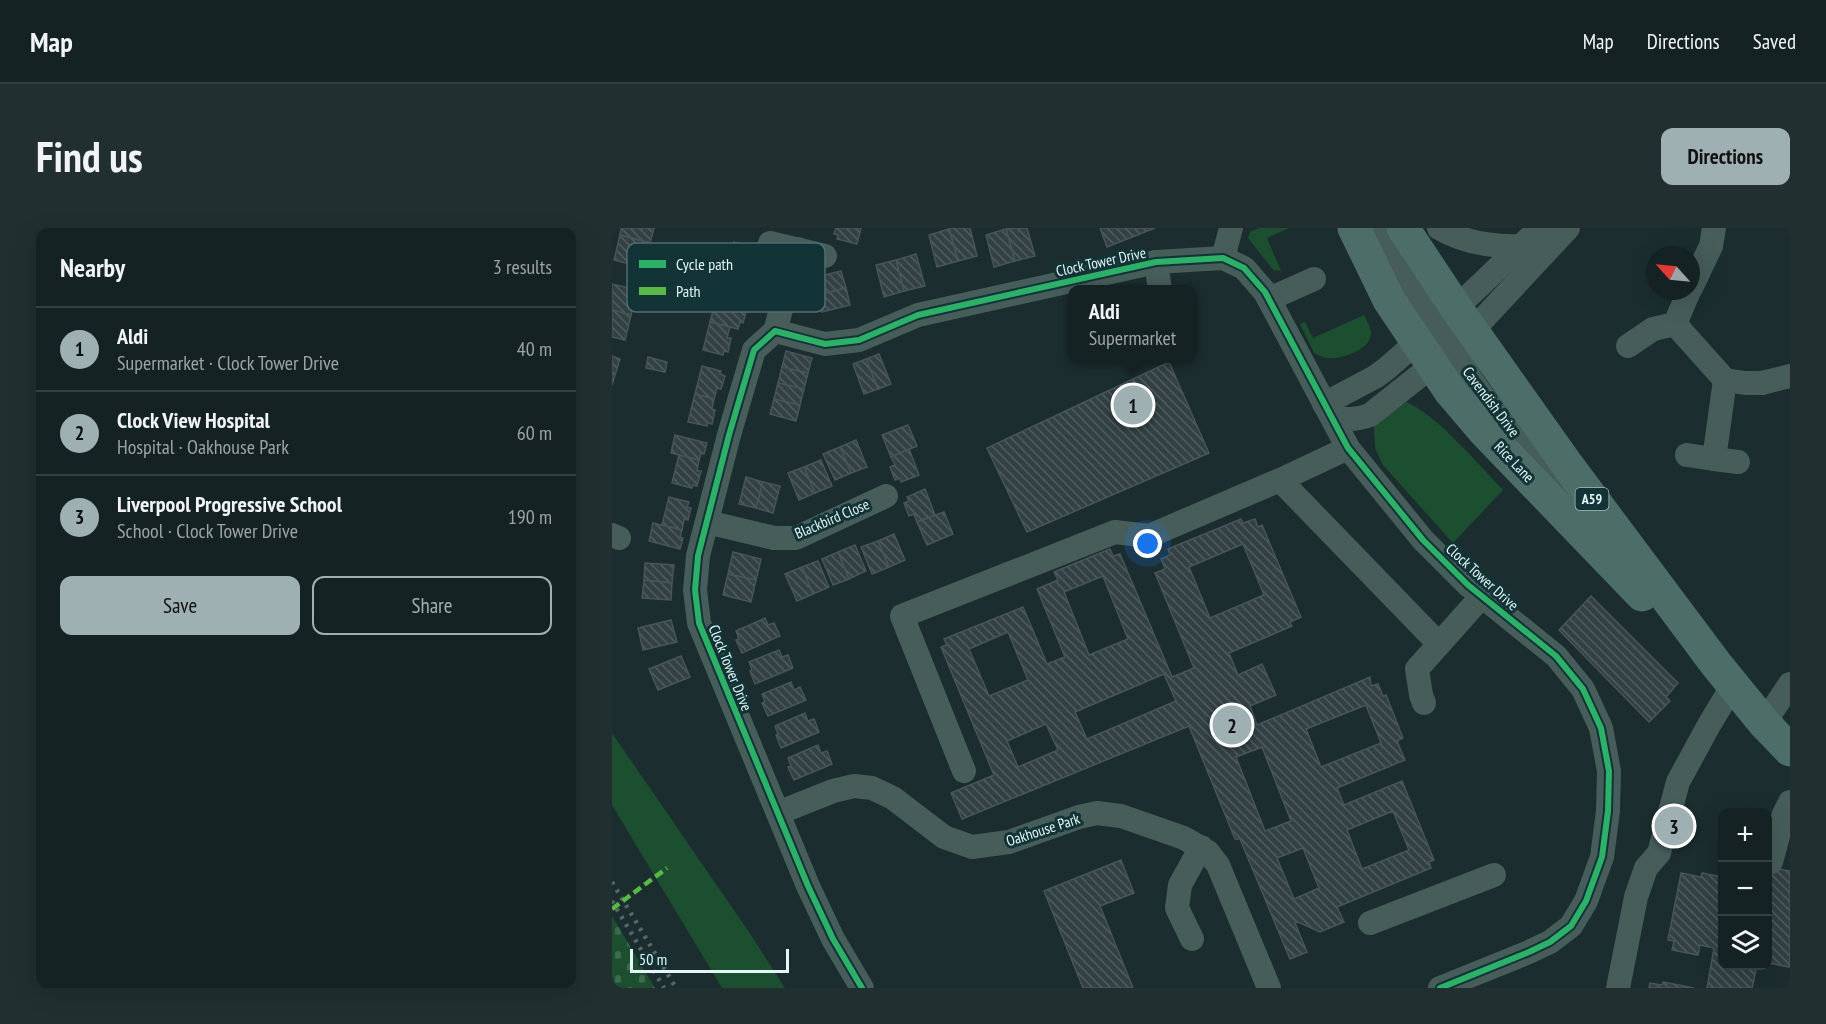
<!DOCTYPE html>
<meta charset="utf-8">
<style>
:root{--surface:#142223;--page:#212f30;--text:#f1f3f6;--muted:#9da4a6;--line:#333f41;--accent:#9eb0b1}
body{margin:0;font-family:"PT Sans Narrow",sans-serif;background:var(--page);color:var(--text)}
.controls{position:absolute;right:18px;bottom:18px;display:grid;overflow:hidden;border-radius:12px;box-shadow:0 6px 24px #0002}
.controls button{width:54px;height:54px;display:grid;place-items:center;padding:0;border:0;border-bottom:2px solid var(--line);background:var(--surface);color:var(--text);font:30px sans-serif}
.compass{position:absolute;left:1034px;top:18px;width:54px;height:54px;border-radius:50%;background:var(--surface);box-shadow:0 6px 24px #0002;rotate:297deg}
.scale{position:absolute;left:18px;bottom:15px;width:159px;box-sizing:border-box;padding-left:6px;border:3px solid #e4f6f7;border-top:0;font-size:16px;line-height:21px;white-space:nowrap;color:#e4f6f7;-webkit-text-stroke:4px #133437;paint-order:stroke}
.you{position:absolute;left:536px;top:316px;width:21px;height:21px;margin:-15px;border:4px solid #fff;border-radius:50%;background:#1a73e8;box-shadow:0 0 0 9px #1a73e833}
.badge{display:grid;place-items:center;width:39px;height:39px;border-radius:50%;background:var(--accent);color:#111;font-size:20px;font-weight:700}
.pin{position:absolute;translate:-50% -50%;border:3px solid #fff;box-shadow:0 2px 6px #0006}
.popup{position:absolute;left:456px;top:57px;width:129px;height:78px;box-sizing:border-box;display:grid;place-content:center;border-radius:12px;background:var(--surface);filter:drop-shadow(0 2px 4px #0005);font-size:20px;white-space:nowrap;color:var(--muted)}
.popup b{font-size:22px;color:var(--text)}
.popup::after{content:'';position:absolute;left:50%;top:100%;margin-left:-12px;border:12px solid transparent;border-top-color:var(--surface)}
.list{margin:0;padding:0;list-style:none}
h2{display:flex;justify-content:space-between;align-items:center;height:78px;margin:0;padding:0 24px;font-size:26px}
h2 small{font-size:20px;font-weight:400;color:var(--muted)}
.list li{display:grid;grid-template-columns:39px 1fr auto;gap:18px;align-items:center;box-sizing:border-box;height:84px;padding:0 24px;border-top:2px solid var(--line)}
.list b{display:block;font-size:22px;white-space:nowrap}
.list p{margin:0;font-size:20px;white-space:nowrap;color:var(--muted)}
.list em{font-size:20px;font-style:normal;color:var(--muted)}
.actions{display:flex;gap:12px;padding:18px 24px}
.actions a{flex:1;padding:14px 0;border:2px solid var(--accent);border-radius:12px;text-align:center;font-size:21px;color:var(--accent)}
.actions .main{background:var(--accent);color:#111}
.icon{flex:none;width:33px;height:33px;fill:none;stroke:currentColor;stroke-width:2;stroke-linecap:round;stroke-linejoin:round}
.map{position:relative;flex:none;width:1178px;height:760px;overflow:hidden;border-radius:12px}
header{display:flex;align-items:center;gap:36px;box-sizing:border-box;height:84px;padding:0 30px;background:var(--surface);border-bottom:2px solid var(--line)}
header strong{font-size:28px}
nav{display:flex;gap:33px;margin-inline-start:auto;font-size:21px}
.intro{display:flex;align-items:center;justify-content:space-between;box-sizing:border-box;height:144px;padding:0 36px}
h1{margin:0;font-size:42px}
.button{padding:15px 27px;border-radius:12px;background:var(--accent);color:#111;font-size:21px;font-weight:700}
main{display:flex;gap:36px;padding:0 36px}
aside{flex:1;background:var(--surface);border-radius:12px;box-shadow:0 6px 24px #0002}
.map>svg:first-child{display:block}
.grass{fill:#1c4f30}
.cemetery{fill:url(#cemetery-stones)}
.building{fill:url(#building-back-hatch);stroke:#475559;stroke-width:1.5;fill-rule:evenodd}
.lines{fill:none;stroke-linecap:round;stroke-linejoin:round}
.minor{stroke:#465d5a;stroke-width:24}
.highway{stroke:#4d6d68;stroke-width:33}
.rail{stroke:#566866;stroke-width:4.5;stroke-dasharray:3 6;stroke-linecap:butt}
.quiet{stroke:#58b947;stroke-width:4.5;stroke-dasharray:9 4.5;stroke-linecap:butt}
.cycleway-casing{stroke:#133437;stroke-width:10}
.cycleway{stroke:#2db169;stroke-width:6}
.labels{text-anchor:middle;stroke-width:6;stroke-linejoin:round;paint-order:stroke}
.shield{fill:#133437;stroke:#a5bcbd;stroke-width:1.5}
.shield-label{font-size:14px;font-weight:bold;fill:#e4f6f7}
.street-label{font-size:15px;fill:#e4f6f7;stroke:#133437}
.key{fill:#133437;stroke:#526e71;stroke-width:1.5}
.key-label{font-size:16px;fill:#e4f6f7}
</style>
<header>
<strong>Map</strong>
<nav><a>Map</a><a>Directions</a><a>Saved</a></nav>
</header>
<div class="intro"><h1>Find us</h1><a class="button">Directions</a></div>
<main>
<aside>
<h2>Nearby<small>3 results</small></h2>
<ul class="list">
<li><span class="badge">1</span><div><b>Aldi</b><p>Supermarket · Clock Tower Drive</p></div><em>40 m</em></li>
<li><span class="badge">2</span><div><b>Clock View Hospital</b><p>Hospital · Oakhouse Park</p></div><em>60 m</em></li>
<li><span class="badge">3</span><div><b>Liverpool Progressive School</b><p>School · Clock Tower Drive</p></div><em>190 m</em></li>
</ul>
<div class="actions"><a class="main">Save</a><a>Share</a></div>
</aside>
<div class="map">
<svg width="1178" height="760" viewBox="0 0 1178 760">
<defs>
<pattern id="cemetery-stones" width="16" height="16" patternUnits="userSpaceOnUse" patternTransform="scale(1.5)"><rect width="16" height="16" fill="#1c4f30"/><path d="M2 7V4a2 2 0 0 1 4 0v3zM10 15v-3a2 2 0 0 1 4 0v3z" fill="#3d694f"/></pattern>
<pattern id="building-back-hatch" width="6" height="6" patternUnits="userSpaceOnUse" patternTransform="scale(1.5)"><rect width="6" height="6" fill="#334144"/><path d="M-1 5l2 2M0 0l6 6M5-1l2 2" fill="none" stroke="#505d60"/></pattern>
</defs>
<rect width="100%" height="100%" fill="#1b2d2f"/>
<g class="grass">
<path d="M647 0H677L655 10 669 43 661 42 636 10 638 4Z"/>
<path d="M752 87C754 92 759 99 759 105 759 122 730 131 716 130 712 130 706 127 702 125L688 96 693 94 701 110Z"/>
<path d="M794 174C823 185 868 238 891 262L841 315 771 237 763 220 762 198Z"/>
<path d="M0 505 139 707 173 760H110L0 577Z"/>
</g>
<path class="cemetery" d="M0 688 43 760H0Z"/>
<g class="building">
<path d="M9 0H42L38 15 8 7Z"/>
<path d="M224 0H249L245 16 225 11 226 7 222 6Z"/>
<path d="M342 0H358L365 28 346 33 337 1Z"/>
<path d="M400 0H415L423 28 403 33 394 1Z"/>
<path d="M488 0H543L495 19Z"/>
<path d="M337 1 346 33 325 39 317 7Z"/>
<path d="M394 1 403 33 382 39 374 7Z"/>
<path d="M8 7 38 15 32 40 2 32Z"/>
<path d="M122 14 150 20 146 38 118 31Z"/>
<path d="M304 26 313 58 292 63 284 32Z"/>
<path d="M118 31 146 38 141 56 113 49Z"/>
<path d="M284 32 292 63 272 69 264 37Z"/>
<path d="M229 43 234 60 206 67 201 50Z"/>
<path d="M113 49 141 56 137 74 109 67Z"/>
<path d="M0 56 25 62 19 87 0 82Z"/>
<path d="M234 60 238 77 210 84 206 67Z"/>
<path d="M103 76 134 84 131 95 128 94 126 101 98 94Z"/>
<path d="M0 82 19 87 13 112 0 109Z"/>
<path d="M98 94 118 99 115 110H119L116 124 112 123 111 127 91 122Z"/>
<path d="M174 123 200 130 196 145 170 139Z"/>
<path d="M267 126 279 156 266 161 254 131Z"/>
<path d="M0 128 8 131 0 157Z"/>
<path d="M36 129 55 134 53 144 34 140Z"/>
<path d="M254 131 266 161 252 166 241 136Z"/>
<path d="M557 134 597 225 415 304 375 220Z"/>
<path d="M90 138 109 143 108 146 113 148 109 161 105 160 102 171 83 166Z"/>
<path d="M170 139 196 145 192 161 166 155Z"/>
<path d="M166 155 192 161 188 177 162 171Z"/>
<path d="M83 166 102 171 100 181 103 182 100 196 96 195 95 198 76 194Z"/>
<path d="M162 171 188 177 184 193 158 186Z"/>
<path d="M296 197 305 218 279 229 270 207Z"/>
<path d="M63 207 95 215 92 226 89 225 87 232 59 225Z"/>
<path d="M244 212 255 239 239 245 228 219Z"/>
<path d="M228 219 239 245 223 252 211 226Z"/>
<path d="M297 221 307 247 289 254 288 250 283 252 278 239 283 237 279 229Z"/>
<path d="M67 227 87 232 85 243H89L85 258 81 257 80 260 60 255Z"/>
<path d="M209 232 220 258 203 265 192 239Z"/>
<path d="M192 239 203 265 187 272 176 245Z"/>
<path d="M134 249 151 254 144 280 127 276Z"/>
<path d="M151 254 168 258 161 285 144 280Z"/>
<path d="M313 261 323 287 305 294 302 286 297 288 292 275 297 273 295 269Z"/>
<path d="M57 269 77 274 75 279 79 280 76 292 72 291 70 302 50 297Z"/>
<path d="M332 284 341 306 315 317 305 294Z"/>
<path d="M629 291 631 295 643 291 646 299 650 297 689 389 678 394 680 398 617 425 626 447 650 436 664 467 638 478 645 497 758 449 759 458 766 456 771 468 774 467 791 510 785 513 793 532 725 560 732 577 790 553 822 632 817 634 819 640 725 679 732 694 708 704 686 694 683 695 695 724 678 731 628 611H623L577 498 350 591 339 565 382 547 329 419 335 417 332 411 411 379 435 436 453 429 425 361 446 352 442 344 498 321 501 328 508 326 560 449 582 440 543 345 553 341 549 331 558 327 556 321ZM631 316 652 367 598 390 577 339ZM491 348 516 411 477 427 452 364ZM396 404 416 452 377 468 357 421ZM552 446 564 473 475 511 463 484ZM754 477 769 515 709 539 694 501ZM434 496 446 522 406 539 395 513ZM650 519 679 593 653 603 624 529ZM781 583 797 622 750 641 735 602ZM691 620 707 660 682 671 665 630Z"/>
<path d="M41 295 70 302 68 309 71 310 68 321 37 313Z"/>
<path d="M282 306 293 332 277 339 266 313Z"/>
<path d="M266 313 277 339 260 346 249 319Z"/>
<path d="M243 317 254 343 237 351 226 324Z"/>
<path d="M121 324 149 331 144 352 116 346Z"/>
<path d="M226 324 237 351 221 357 210 331Z"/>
<path d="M206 333 217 359 201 366 190 339Z"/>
<path d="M33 335 62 337 60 355 32 352Z"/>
<path d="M190 339 201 366 185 373 173 346Z"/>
<path d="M116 346 144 352 139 374 111 367Z"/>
<path d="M32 352 60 355 59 372 30 370Z"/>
<path d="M979 368 1066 455 1054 469 1058 473 1037 494 947 402Z"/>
<path d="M153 390 156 397 162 395 168 408 130 425 124 412 127 411 124 403Z"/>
<path d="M59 392 65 414 31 422 26 400Z"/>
<path d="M167 422 170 429 176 427 181 440 143 456 138 443 140 442 137 434Z"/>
<path d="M69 428 78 449 46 462 37 441Z"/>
<path d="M179 454 182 462 188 459 194 472 156 488 150 475 153 474 150 466Z"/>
<path d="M193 485 196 493 202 491 207 504 169 520 164 507 166 506 163 498Z"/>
<path d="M206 517 209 525 215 523 220 536 182 552 176 539 179 538 176 530Z"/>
<path d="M509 632 522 665 488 678 521 760H471L432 663Z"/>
<path d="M1156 637 1157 639 1178 643V732L1177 739 1156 735Z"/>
<path d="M1069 645 1089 649 1090 645 1110 649V738H1145L1140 760H1095L1102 720 1088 717 1086 727 1060 722 1062 713 1056 712Z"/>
<path d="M1051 754 1082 760H1037L1038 755 1050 757Z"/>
</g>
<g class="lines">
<g class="minor">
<path d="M768 0 787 37 825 97 827 111"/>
<path d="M827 0C852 15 881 19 910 18"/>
<path d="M158 15 213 28"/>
<path d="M611 30 619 0"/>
<path d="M544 34 548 62"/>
<path d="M1079 60 1099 18 1102 0"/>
<path d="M1077 63 1063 96 1113 152 1133 155H1150L1178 148"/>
<path d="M657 71 702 51"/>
<path d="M844 80C839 89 835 100 838 111 840 122 846 131 852 140 879 185 919 222 948 265"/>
<path d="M163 103 186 21"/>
<path d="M1016 118 1041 101 1063 96"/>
<path d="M712 176 763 149 774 141 844 80 928 0"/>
<path d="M720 189C734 192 744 192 758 187L821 137 860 103 956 0"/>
<path d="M736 220 668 252 827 416"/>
<path d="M1075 227 1102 231 1113 152"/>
<path d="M1102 231 1126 234"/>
<path d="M95 294 162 310H184L274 268"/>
<path d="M0 307 7 310"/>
<path d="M812 475 809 467 805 441 870 368"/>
<path d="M1152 495 1178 456"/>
<path d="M352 543 290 388 503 304 537 308 668 252"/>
<path d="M166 585 221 563 242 558 260 560 281 570 332 609 360 619 397 614 467 589 485 585 509 588 572 610 596 624 606 637 657 760"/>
<path d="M1159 634 1172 586 1178 574"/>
<path d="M758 695 882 647"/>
<path d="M580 711 565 680 568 657 589 619"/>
<path d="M250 760 221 711 196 658 87 395 83 362 86 328 117 207 142 122 163 103 213 116 247 112 306 87 544 34 611 30 632 40 653 64 736 220 811 312 856 357 944 428 971 461 989 500 997 543 996 583 990 629 974 673 959 698 938 714 917 724 828 760"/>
<path d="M1006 760 1024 669 1034 640 1047 625 1066 554 1097 497 1121 457"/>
</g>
<g class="highway">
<path d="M742 0 777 72 838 163 872 203 1030 367"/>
<path d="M791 0 844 80 956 238 1104 436 1152 495 1178 522"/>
</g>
<g class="rail">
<path d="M0 654 64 760"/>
<path d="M0 673 52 760"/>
</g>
<path class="quiet" d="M0 681 55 640"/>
<defs>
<path id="cycleway" d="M250 760 221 711 196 658 87 395 83 362 86 328 117 207 142 122 163 103 213 116 247 112 306 87 544 34 611 30 632 40 653 64 736 220 811 312 856 357 944 428 971 461 989 500 997 543 996 583 990 629 974 673 959 698 938 714 917 724 828 760"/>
</defs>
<use href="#cycleway" class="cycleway-casing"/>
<use href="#cycleway" class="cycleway"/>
</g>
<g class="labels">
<rect class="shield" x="963.5" y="260" width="33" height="22" rx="4.5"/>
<g class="shield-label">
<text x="980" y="276">A59</text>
</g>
<g class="street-label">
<text transform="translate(489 34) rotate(-12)" y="5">Clock Tower Drive</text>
<text transform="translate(879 174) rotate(53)" y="5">Cavendish Drive</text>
<text transform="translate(902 234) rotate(46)" y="5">Rice Lane</text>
<text transform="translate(220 291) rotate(-23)" y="5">Blackbird Close</text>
<text transform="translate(870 349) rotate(42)" y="5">Clock Tower Drive</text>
<text transform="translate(118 440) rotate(68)" y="5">Clock Tower Drive</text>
<text transform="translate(431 602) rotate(-18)" y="5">Oakhouse Park</text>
</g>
</g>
<rect x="15" y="15" width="198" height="69" rx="9" class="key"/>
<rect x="27" y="32" width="27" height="8" fill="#2db169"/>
<rect x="27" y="59" width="27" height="8" fill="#58b947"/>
<g class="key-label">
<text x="64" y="42">Cycle path</text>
<text x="64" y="69">Path</text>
</g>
</svg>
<div class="controls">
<button>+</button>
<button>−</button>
<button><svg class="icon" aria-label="layers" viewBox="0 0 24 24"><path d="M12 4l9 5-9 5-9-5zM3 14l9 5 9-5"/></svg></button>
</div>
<svg class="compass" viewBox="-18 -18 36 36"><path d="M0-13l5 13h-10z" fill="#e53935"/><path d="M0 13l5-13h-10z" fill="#9da4a6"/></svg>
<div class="scale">50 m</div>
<div class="you"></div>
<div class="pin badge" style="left:521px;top:177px">1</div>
<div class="popup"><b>Aldi</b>Supermarket</div>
<div class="pin badge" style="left:620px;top:497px">2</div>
<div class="pin badge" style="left:1062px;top:598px">3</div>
</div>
</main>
